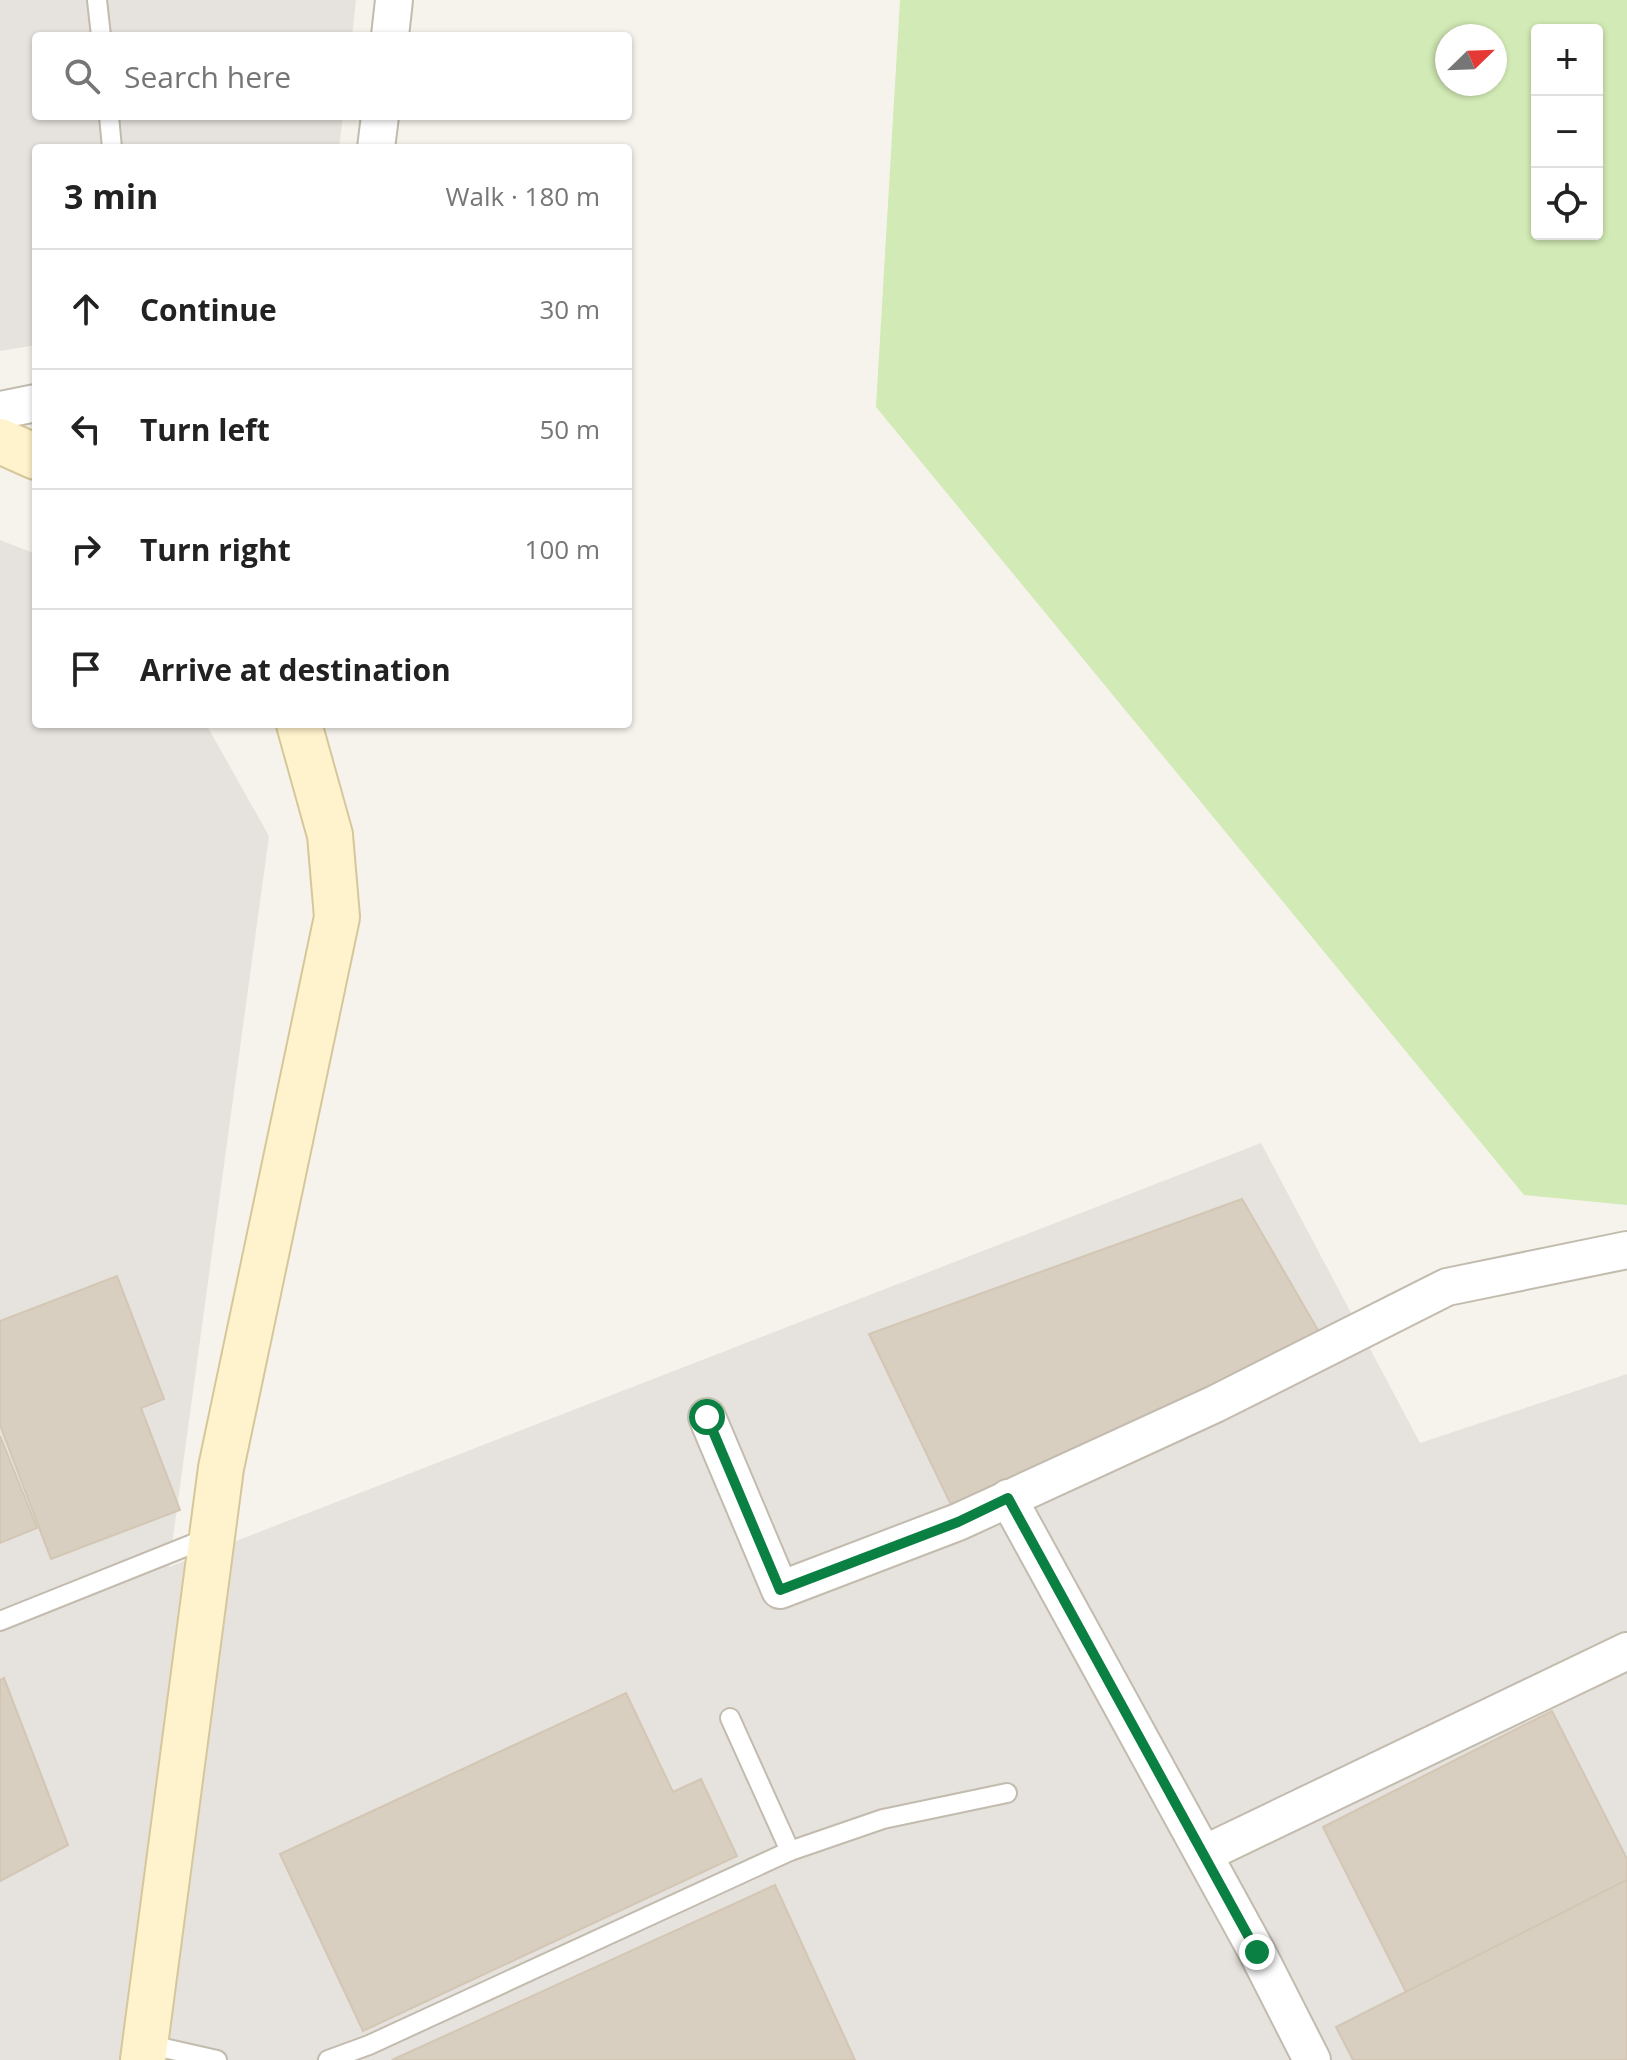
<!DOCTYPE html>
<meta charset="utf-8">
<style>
:root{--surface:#fff;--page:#f2f2f2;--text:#222;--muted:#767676;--line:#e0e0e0}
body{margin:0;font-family:"Open Sans",sans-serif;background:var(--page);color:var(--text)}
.controls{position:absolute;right:24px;top:24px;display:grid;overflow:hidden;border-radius:8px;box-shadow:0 2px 6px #0004}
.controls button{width:72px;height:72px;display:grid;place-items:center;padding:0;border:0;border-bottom:2px solid var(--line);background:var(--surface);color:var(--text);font:40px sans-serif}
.compass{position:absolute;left:1435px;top:24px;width:72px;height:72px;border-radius:50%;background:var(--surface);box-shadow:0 2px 6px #0004;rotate:67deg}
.stop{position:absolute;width:24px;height:24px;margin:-18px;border:6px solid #0b8043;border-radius:50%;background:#fff}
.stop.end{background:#0b8043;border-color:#fff;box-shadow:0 2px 8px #0008}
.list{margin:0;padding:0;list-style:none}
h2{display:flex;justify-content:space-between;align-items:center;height:104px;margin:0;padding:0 32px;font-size:34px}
h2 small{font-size:26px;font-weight:400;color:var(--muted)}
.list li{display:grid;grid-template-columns:52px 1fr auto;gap:24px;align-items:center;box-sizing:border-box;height:120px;padding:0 32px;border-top:2px solid var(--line)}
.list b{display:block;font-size:30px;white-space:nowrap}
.list em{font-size:26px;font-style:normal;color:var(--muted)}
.icon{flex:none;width:44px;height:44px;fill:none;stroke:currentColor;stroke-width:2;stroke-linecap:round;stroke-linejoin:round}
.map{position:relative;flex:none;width:1627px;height:2060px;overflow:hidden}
.search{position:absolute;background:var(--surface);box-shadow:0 2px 6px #0004;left:32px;top:32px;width:600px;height:88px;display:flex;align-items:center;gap:20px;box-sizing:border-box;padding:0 28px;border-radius:8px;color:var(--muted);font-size:30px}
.panel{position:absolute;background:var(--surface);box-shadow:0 2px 6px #0004;left:32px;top:144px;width:600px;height:584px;border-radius:8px}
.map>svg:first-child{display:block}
.industrial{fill:#e6e2dd}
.green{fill:#d2eab5;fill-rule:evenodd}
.building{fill:#d8cfc1;stroke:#d3c7b4;stroke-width:2}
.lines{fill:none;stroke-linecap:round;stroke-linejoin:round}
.lane-casing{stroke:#c2bbae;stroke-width:22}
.street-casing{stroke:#c2bbae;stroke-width:40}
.secondary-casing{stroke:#d6c79b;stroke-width:48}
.lane{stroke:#fff;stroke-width:18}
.street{stroke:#fff;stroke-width:36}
.secondary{stroke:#fff3cd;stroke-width:44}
.route{stroke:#0b8043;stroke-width:10}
</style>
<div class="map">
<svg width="1627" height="2060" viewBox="0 0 1627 2060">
<rect width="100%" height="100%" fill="#f6f3ec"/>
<g class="industrial">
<path d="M0 0H356L352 36H36V116H343L339 148H36V345L0 351Z"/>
<path d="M0 540 36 554V724H206L269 836 169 1567 1261 1143 1420 1443 1627 1374V2060H0Z"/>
</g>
<path class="green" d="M900 0H1627V1205L1524 1195 876 407ZM1537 30H1597V234H1537ZM1447 36H1495V84H1447Z"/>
<g class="building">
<path d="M1242 1199 1322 1337 954 1511 869 1334Z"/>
<path d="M117 1276 164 1399 141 1408 180 1510 51 1559 0 1425V1321Z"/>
<path d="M0 1436 37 1528 0 1543Z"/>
<path d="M4 1678 68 1845 0 1881V1680Z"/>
<path d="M626 1693 673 1792 701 1779 737 1856 363 2031 280 1854Z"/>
<path d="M1552 1711 1627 1859V1880L1406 1992 1323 1827Z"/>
<path d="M1627 1880V2060H1353L1336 2027Z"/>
<path d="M775 1885 855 2060H392Z"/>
</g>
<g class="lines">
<defs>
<g id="lane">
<path d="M97 0 101 36"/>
<path d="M109 116 112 148"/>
<path d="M0 1621 210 1537"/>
<path d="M730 1718 790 1851"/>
<path d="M146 2044 217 2060"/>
<path d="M328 2060 369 2045 790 1851 883 1819 1007 1793"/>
</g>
<g id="street">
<path d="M390 36 394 0"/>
<path d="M376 148 380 116"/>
<path d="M0 410 36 403"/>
<path d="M707 1417 780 1590 958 1522 1215 1404 1447 1287 1627 1250"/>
<path d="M1008 1498 1257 1952 1312 2060"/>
<path d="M1204 1854 1627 1651"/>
</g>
<g id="secondary">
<path d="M0 441 36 457"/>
<path d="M143 2060 221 1468 337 917 330 835 299 724"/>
</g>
</defs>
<use href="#lane" class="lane-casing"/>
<use href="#street" class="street-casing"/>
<use href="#secondary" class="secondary-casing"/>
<use href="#lane" class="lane"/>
<use href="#street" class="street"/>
<use href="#secondary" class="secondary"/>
</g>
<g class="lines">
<path class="route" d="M707 1417 780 1590 958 1522 1008 1498 1257 1952"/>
</g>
</svg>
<div class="controls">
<button>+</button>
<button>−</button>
<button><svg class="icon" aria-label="locate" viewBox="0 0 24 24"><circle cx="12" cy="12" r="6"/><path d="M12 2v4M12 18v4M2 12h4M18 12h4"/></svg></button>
</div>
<svg class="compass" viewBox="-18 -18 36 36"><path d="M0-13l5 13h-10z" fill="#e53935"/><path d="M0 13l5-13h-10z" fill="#767676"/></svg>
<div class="stop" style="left:707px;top:1417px"></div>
<div class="stop end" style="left:1257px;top:1952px"></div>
<div class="search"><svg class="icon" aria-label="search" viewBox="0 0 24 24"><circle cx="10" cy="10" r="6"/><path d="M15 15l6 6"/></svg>Search here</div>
<section class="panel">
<h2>3 min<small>Walk · 180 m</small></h2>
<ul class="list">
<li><svg class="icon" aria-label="ahead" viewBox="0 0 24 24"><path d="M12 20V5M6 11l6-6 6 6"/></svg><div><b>Continue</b></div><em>30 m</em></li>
<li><svg class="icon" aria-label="left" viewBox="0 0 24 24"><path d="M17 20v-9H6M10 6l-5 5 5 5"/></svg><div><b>Turn left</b></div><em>50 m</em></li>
<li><svg class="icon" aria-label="right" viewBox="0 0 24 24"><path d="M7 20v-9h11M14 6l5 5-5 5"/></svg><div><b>Turn right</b></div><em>100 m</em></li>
<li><svg class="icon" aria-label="arrive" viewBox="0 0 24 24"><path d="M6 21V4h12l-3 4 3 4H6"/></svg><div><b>Arrive at destination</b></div></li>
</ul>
</section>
</div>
